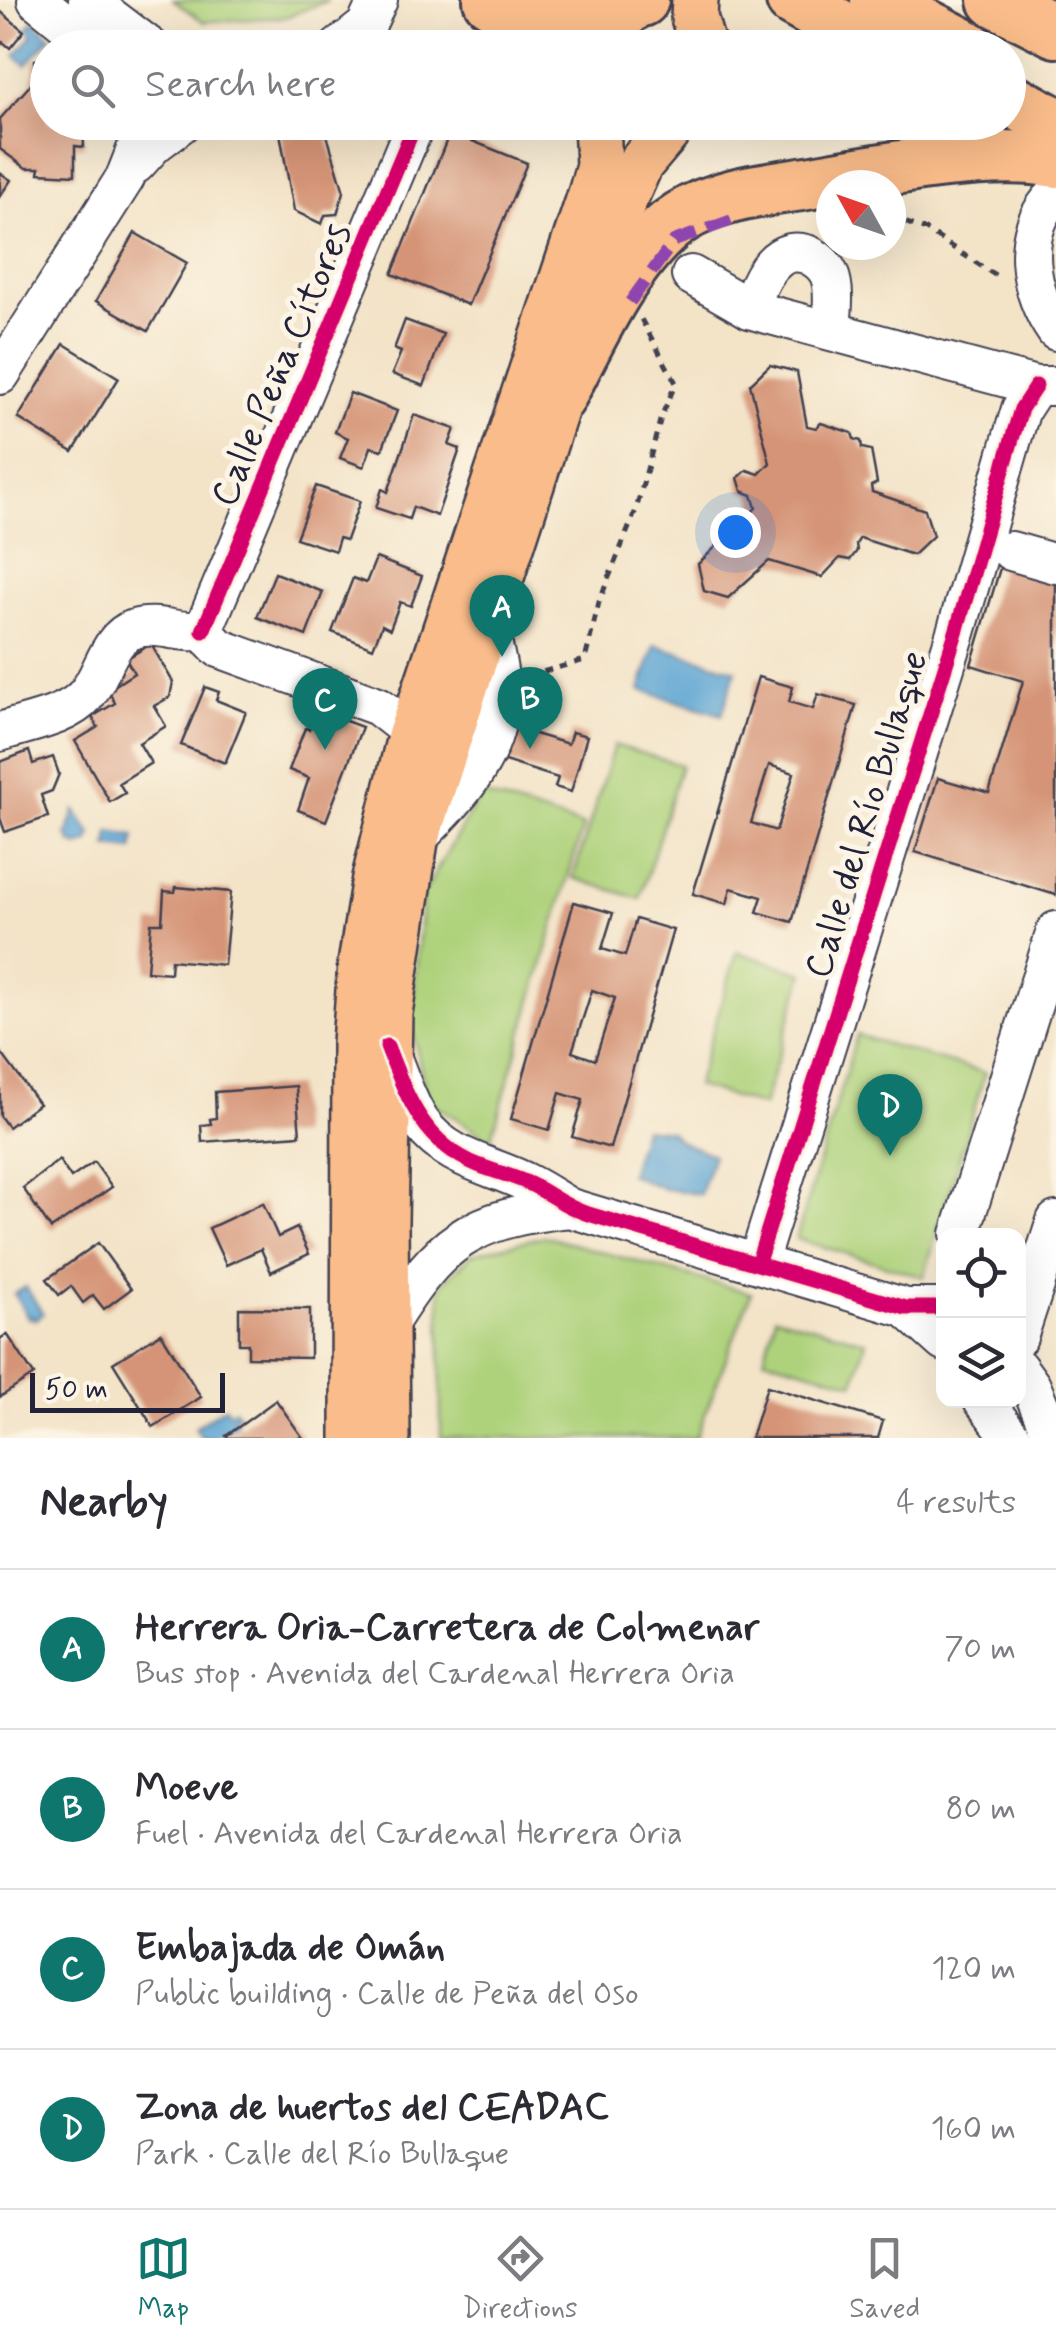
<!DOCTYPE html>
<meta charset="utf-8">
<style>
:root{--surface:#fff;--page:#f2f2f3;--text:#2b2b33;--muted:#7c7c81;--line:#e1e1e2;--accent:#0f766e}
body{margin:0;font-family:Mynerve,sans-serif;background:var(--page);color:var(--text)}
.controls{position:absolute;right:30px;bottom:30px;display:grid;overflow:hidden;border-radius:20px;box-shadow:0 10px 40px #0002}
.controls button{width:90px;height:90px;display:grid;place-items:center;padding:0;border:0;border-bottom:2px solid var(--line);background:var(--surface);color:var(--text);font:50px sans-serif}
.compass{position:absolute;left:816px;top:170px;width:90px;height:90px;border-radius:50%;background:var(--surface);box-shadow:0 10px 40px #0002;rotate:310deg}
.scale{position:absolute;left:30px;bottom:25px;width:195px;box-sizing:border-box;padding-left:10px;border:5px solid #22223b;border-top:0;font-size:28px;line-height:35px;white-space:nowrap;color:#22223b;-webkit-text-stroke:8px #fcf5e5;paint-order:stroke}
.you{position:absolute;left:735px;top:532px;width:35px;height:35px;margin:-25px;border:8px solid #fff;border-radius:50%;background:#1a73e8;box-shadow:0 0 0 15px #1a73e833}
.badge{display:grid;place-items:center;width:65px;height:65px;border-radius:50%;background:var(--accent);color:#fff;font-size:32px;font-weight:700}
.pin{position:absolute;translate:-50% -82px;filter:drop-shadow(0 2px 5px #0008)}
.pin::after{content:'';position:absolute;top:52px;width:35px;height:30px;background:inherit;clip-path:polygon(0 0,100% 0,50% 100%)}
.list{margin:0;padding:0;list-style:none}
h2{display:flex;justify-content:space-between;align-items:center;height:130px;margin:0;padding:0 40px;font-size:42px}
h2 small{font-size:32px;font-weight:400;color:var(--muted)}
.list li{display:grid;grid-template-columns:65px 1fr auto;gap:30px;align-items:center;box-sizing:border-box;height:160px;padding:0 40px;border-top:2px solid var(--line)}
.list b{display:block;font-size:38px;white-space:nowrap}
.list p{margin:0;font-size:32px;white-space:nowrap;color:var(--muted)}
.list em{font-size:32px;font-style:normal;color:var(--muted)}
.icon{flex:none;width:55px;height:55px;fill:none;stroke:currentColor;stroke-width:2;stroke-linecap:round;stroke-linejoin:round}
.map{position:relative;flex:none;width:1056px;height:1438px;overflow:hidden}
.search{position:absolute;background:var(--surface);box-shadow:0 10px 40px #0002;left:30px;right:30px;top:30px;height:110px;display:flex;align-items:center;gap:25px;box-sizing:border-box;padding:0 35px;border-radius:55px;color:var(--muted);font-size:38px}
.sheet{height:770px;background:var(--surface)}
nav{display:flex;justify-content:space-around;align-items:center;box-sizing:border-box;height:140px;border-top:2px solid var(--line);background:var(--surface);font-size:28px;color:var(--muted)}
nav a{display:grid;justify-items:center;gap:5px}
nav .on{color:var(--accent)}
.map>svg:first-child{display:block}
.green{fill:#aed27b;stroke:#687a5b;stroke-width:2.5}
.water{fill:#5ca4d3;stroke:#3f6387;stroke-width:2.5}
.building{fill:#d59477;fill-rule:evenodd}
.lines{fill:none;stroke-linecap:round;stroke-linejoin:round}
.minor-casing{stroke:#413f50;stroke-width:42}
.major-casing{stroke:#413f50;stroke-width:50}
.highway-casing{stroke:#413f50;stroke-width:58}
.path{stroke:#413f50;stroke-width:5;stroke-dasharray:8 8;stroke-linecap:butt}
.minor{stroke:#fff;stroke-width:38}
.major{stroke:#f9bc8a;stroke-width:45}
.highway{stroke:#f9bc8a;stroke-width:52}
.quiet{stroke:#8e44ad;stroke-width:12;stroke-dasharray:25 12;stroke-linecap:butt}
.cycleway-casing{stroke:#fcf5e5;stroke-width:21}
.cycleway{stroke:#d6006c;stroke-width:15}
.labels{text-anchor:middle;stroke-width:10;stroke-linejoin:round;paint-order:stroke}
.street-label{font-size:38px;fill:#22223b;stroke:#fcf5e5}
</style>
<div class="map">
<svg width="1056" height="1438" viewBox="0 0 1056 1438">
<rect width="100%" height="100%" fill="#fcf5e5"/>
<filter id="ink" filterUnits="userSpaceOnUse"><feTurbulence type="fractalNoise" baseFrequency=".01" numOctaves="2"/><feDisplacementMap in="SourceGraphic" scale="20" xChannelSelector="R" yChannelSelector="G"/><feConvolveMatrix kernelMatrix="1 2 1 2 8 2 1 2 1" color-interpolation-filters="sRGB"/></filter>
<filter id="wash" filterUnits="userSpaceOnUse"><feTurbulence type="fractalNoise" baseFrequency=".0048" numOctaves="4" result="noise"/><feDisplacementMap in="SourceGraphic" scale="40" xChannelSelector="R" yChannelSelector="G"/><feGaussianBlur stdDeviation="2.25" result="paint"/><feColorMatrix in="noise" values="0 0 0 0 0 0 0 0 0 0 0 0 0 0 0 0 0 1.4 0 .05"/><feComposite in="paint" operator="in"/></filter>
<g filter="url(#wash)">
<rect width="100%" height="100%" fill="#f3e3c7"/>
<g class="green">
<path d="M173 0H329L286 17 204 22Z"/>
<path d="M614 745 681 765 640 899 573 878Z"/>
<path d="M481 794 583 826 491 1140 427 1100 411 1023 423 894Z"/>
<path d="M737 952 804 973 763 1106 696 1086Z"/>
<path d="M857 1035 985 1073 924 1277 796 1239Z"/>
<path d="M544 1236 751 1293 696 1438H441L440 1286 472 1254Z"/>
<path d="M775 1316 866 1341 854 1383 764 1358Z"/>
</g>
<g class="water">
<path d="M33 21 51 37 26 65 15 55 33 35 27 29Z"/>
<path d="M655 645 736 670 722 715 640 690Z"/>
<path d="M75 810 92 835 88 843 78 846 71 843 67 835Z"/>
<path d="M110 832 135 836 133 850 108 847Z"/>
<path d="M643 1128 670 1131 679 1141 713 1155 700 1194 664 1189 629 1174Z"/>
<path d="M26 1287 43 1314 35 1320 33 1316 29 1319 14 1294Z"/>
<path d="M225 1407 229 1412 235 1409 239 1415 234 1418 237 1423 213 1438H202L195 1427Z"/>
</g>
<g id="blocks">
<g class="building">
<path d="M0 11 24 31 10 48 3 42 0 46Z"/>
<path d="M48 59V122H83L84 147 75 146V175L39 173 40 168H26L0 149V119L32 83 35 60Z"/>
<path d="M278 122 318 123 321 135H327L344 192 337 214 325 215 322 224 294 211Z"/>
<path d="M450 132 527 163 468 305 392 274Z"/>
<path d="M0 173 11 180 0 196Z"/>
<path d="M135 233 187 263 148 331 96 301Z"/>
<path d="M405 320 443 334 424 386 392 374 401 352 394 349Z"/>
<path d="M64 344 119 378 73 452 18 418Z"/>
<path d="M770 365 797 372 807 426 816 428 821 423 852 433 854 439 861 441 862 448 871 450 877 483 871 486 872 492 925 510 933 536 913 555 860 538 856 544 857 551 850 560 840 558 822 577 769 561 728 598 704 591 698 564 756 508 752 495 742 491 738 478 747 470 759 474 770 463 750 384Z"/>
<path d="M350 393 397 411 382 450 371 447 364 467 340 458 348 438 335 432Z"/>
<path d="M414 415 455 429 449 445 460 449 437 516 413 507 409 519 376 508 382 489 388 492Z"/>
<path d="M316 486 360 501 346 540 339 538 335 551 296 538Z"/>
<path d="M1004 555 1056 571V895L915 852 938 778 989 793 1023 681 971 665Z"/>
<path d="M376 558 422 576 411 606 400 602 390 629 382 625 373 648 332 632 353 578 366 583Z"/>
<path d="M275 573 323 592 306 636 257 617Z"/>
<path d="M151 644 173 682 170 697 154 706 166 726 139 743 151 763 119 783 125 793 110 802 75 741 98 727 92 717 115 703 108 690 134 673 126 659Z"/>
<path d="M758 677 793 687 789 702 813 709 818 694 856 705 792 922 757 912 762 897 731 888 727 904 693 894ZM769 765 794 773 776 831 751 823Z"/>
<path d="M205 687 219 692 216 700 246 712 225 763 181 745Z"/>
<path d="M316 710 362 727 326 821 298 810 309 778 289 770 305 728 309 729Z"/>
<path d="M511 727 568 744 572 732 587 736 571 792 555 787 558 778 501 760Z"/>
<path d="M29 751 33 764 53 757 59 774 52 791 41 795 48 817 5 832 0 818V762Z"/>
<path d="M176 887 231 892 224 965 171 960 170 973 147 971 151 923H162L164 891 175 892Z"/>
<path d="M574 902 613 913 602 949 625 956 636 919 673 930 610 1148 572 1137 583 1100 560 1093 549 1130 511 1119ZM592 990 615 998 595 1060 572 1052Z"/>
<path d="M0 1051 39 1104 8 1127 0 1116Z"/>
<path d="M296 1086 300 1135 202 1142 201 1125 211 1124 210 1119 216 1118 215 1092Z"/>
<path d="M59 1160 71 1178 94 1162 112 1187 51 1229 23 1188Z"/>
<path d="M263 1203 278 1237 297 1228 309 1254 271 1272 261 1249 226 1265 209 1228Z"/>
<path d="M98 1243 131 1289 104 1309 93 1295 83 1303 71 1286 59 1295 47 1279Z"/>
<path d="M239 1308 310 1309V1358L248 1357V1344H239Z"/>
<path d="M161 1333 201 1397 153 1427 113 1363Z"/>
<path d="M7 1334 34 1375 0 1397V1339Z"/>
<path d="M767 1386 883 1421 878 1438H751Z"/>
<path d="M276 1400 303 1438H228L226 1436Z"/>
</g>
</g>
</g>
<g filter="url(#ink)">
<use href="#blocks" fill-opacity="0" stroke="#413f50" stroke-width="2.5"/>
<g class="lines">
<defs>
<g id="minor">
<path d="M37 0 96 48"/>
<path d="M88 0 151 48"/>
<path d="M338 48 366 26 378 0"/>
<path d="M136 164 154 144 183 122"/>
<path d="M1056 195C1017 230 1029 294 1056 331"/>
<path d="M691 275 750 309 767 314 1036 386H1056"/>
<path d="M750 309C757 285 773 244 806 254 815 257 825 265 829 274 836 290 832 313 831 330"/>
<path d="M0 375 125 178 147 122"/>
<path d="M1011 551 1056 564"/>
<path d="M203 631 416 122"/>
<path d="M203 631 219 648 378 706 401 724 410 737"/>
<path d="M0 732C26 723 67 717 85 696 103 677 107 638 134 629 157 622 180 634 203 631"/>
<path d="M416 839C460 797 502 752 500 687 499 664 490 641 489 618"/>
<path d="M392 1059C401 1081 408 1104 421 1123 449 1161 491 1164 529 1184 543 1191 556 1200 570 1208L906 1308H944"/>
<path d="M960 1234 1056 931"/>
<path d="M758 1262 957 629 1012 439 1021 409 1036 386"/>
<path d="M906 1308 944 1342"/>
<path d="M387 1326C439 1242 470 1218 570 1208"/>
<path d="M1018 1337 1056 1221"/>
<path d="M1018 1368 1031 1386 1053 1438"/>
<path d="M983 1400 1012 1438"/>
</g>
<g id="major">
<path d="M695 0 694 17 703 48"/>
<path d="M596 48 613 26 642 0"/>
<path d="M354 1438 355 1043 361 964 375 878 410 737 591 194 599 166 597 122"/>
<path d="M387 1438 385 1223 389 1013 415 841 623 202 640 164 667 132"/>
</g>
<g id="highway">
<path d="M490 0 534 24 556 48"/>
<path d="M556 0 597 9 642 0"/>
<path d="M793 0 879 48"/>
<path d="M877 0 969 48"/>
<path d="M995 0 1056 31"/>
<path d="M1008 98 1056 124"/>
<path d="M559 397C588 341 621 266 670 225 684 214 700 206 717 201 746 191 777 188 807 183 875 171 990 148 1056 161"/>
</g>
</defs>
<use href="#minor" class="minor-casing"/>
<use href="#major" class="major-casing"/>
<use href="#highway" class="highway-casing"/>
<g class="path">
<path d="M848 122 869 131"/>
<path d="M891 217 926 230 1001 279"/>
<path d="M528 676 585 660 599 602 636 510 661 417 676 383 641 319"/>
</g>
<use href="#minor" class="minor"/>
<use href="#major" class="major"/>
<use href="#highway" class="highway"/>
<path class="quiet" d="M630 302 674 241 732 220"/>
<defs>
<g id="cycleway">
<path d="M203 631 416 122"/>
<path d="M387 1046C407 1097 423 1143 478 1165 495 1172 514 1176 530 1184 549 1193 564 1206 585 1213L906 1308H944"/>
<path d="M758 1262 957 629 1012 439 1021 409 1036 386"/>
</g>
</defs>
<use href="#cycleway" class="cycleway-casing"/>
<use href="#cycleway" class="cycleway"/>
</g>
</g>
<g class="labels">
<g class="street-label">
<text transform="translate(280 364) rotate(-67)" y="13">Calle Peña Cítores</text>
<text transform="translate(865 814) rotate(-73)" y="13">Calle del Río Bullaque</text>
</g>
</g>
</svg>
<div class="controls">
<button><svg class="icon" aria-label="locate" viewBox="0 0 24 24"><circle cx="12" cy="12" r="6"/><path d="M12 2v4M12 18v4M2 12h4M18 12h4"/></svg></button>
<button><svg class="icon" aria-label="layers" viewBox="0 0 24 24"><path d="M12 4l9 5-9 5-9-5zM3 14l9 5 9-5"/></svg></button>
</div>
<svg class="compass" viewBox="-18 -18 36 36"><path d="M0-13l5 13h-10z" fill="#e53935"/><path d="M0 13l5-13h-10z" fill="#7c7c81"/></svg>
<div class="scale">50 m</div>
<div class="you"></div>
<div class="pin badge" style="left:502px;top:657px">A</div>
<div class="pin badge" style="left:530px;top:749px">B</div>
<div class="pin badge" style="left:325px;top:750px">C</div>
<div class="pin badge" style="left:890px;top:1156px">D</div>
<div class="search"><svg class="icon" aria-label="search" viewBox="0 0 24 24"><circle cx="10" cy="10" r="6"/><path d="M15 15l6 6"/></svg>Search here</div>
</div>
<section class="sheet">
<h2>Nearby<small>4 results</small></h2>
<ul class="list">
<li><span class="badge">A</span><div><b>Herrera Oria-Carretera de Colmenar</b><p>Bus stop · Avenida del Cardenal Herrera Oria</p></div><em>70 m</em></li>
<li><span class="badge">B</span><div><b>Moeve</b><p>Fuel · Avenida del Cardenal Herrera Oria</p></div><em>80 m</em></li>
<li><span class="badge">C</span><div><b>Embajada de Omán</b><p>Public building · Calle de Peña del Oso</p></div><em>120 m</em></li>
<li><span class="badge">D</span><div><b>Zona de huertos del CEADAC</b><p>Park · Calle del Río Bullaque</p></div><em>160 m</em></li>
</ul>
</section>
<nav>
<a class="on"><svg class="icon" aria-label="map" viewBox="0 0 24 24"><path d="M3 6l6-2 6 2 6-2v14l-6 2-6-2-6 2zM9 4v14M15 6v14"/></svg>Map</a>
<a><svg class="icon" aria-label="directions" viewBox="0 0 24 24"><path d="M12 3l9 9-9 9-9-9zM9 14v-3h6M13 9l2 2-2 2"/></svg>Directions</a>
<a><svg class="icon" aria-label="saved" viewBox="0 0 24 24"><path d="M7 4h10v16l-5-4-5 4z"/></svg>Saved</a>
</nav>
